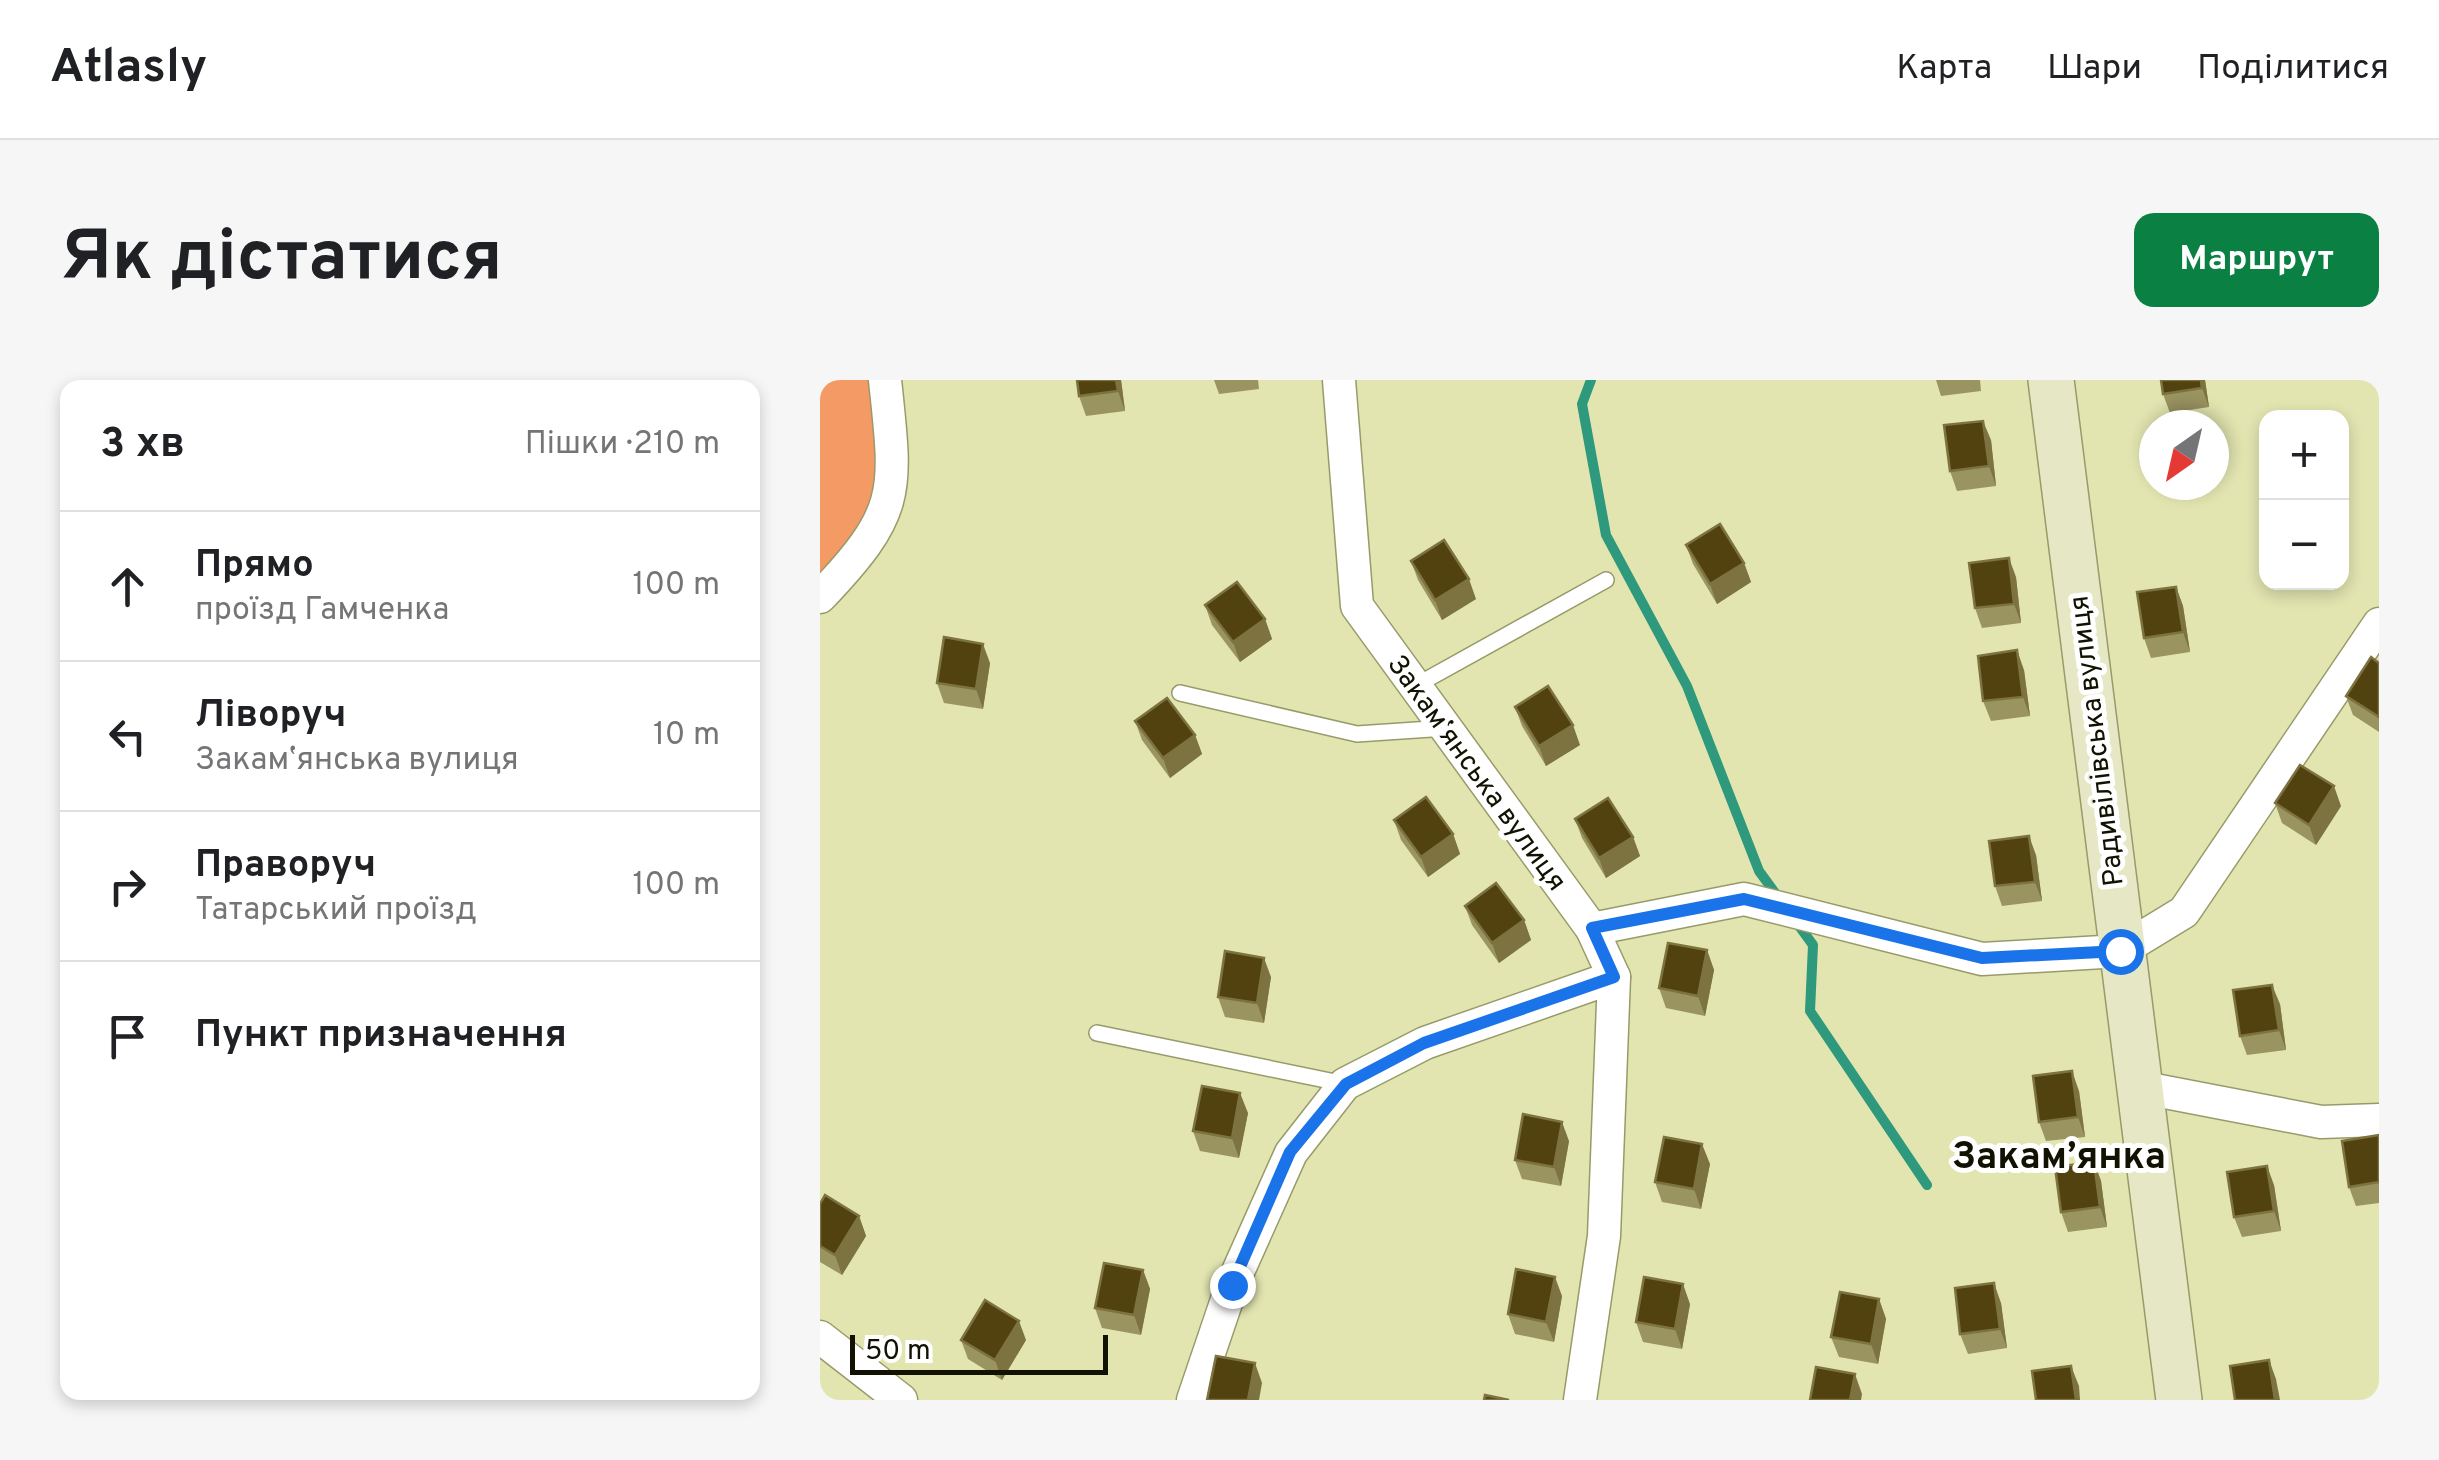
<!DOCTYPE html>
<html lang="uk">
<meta charset="utf-8">
<style>
:root{--surface:#fff;--page:#f6f6f6;--text:#202124;--muted:#757577;--line:#e0e0e0;--accent:#0b8043}
body{margin:0;font-family:Overpass,sans-serif;background:var(--page);color:var(--text)}
.controls{position:absolute;right:30px;top:30px;display:grid;overflow:hidden;border-radius:20px;box-shadow:0 5px 15px #0003}
.controls button{width:90px;height:90px;display:grid;place-items:center;padding:0;border:0;border-bottom:2px solid var(--line);background:var(--surface);color:var(--text);font:50px sans-serif}
.compass{position:absolute;left:1319px;top:30px;width:90px;height:90px;border-radius:50%;background:var(--surface);box-shadow:0 5px 15px #0003;rotate:214deg}
.scale{position:absolute;left:30px;bottom:25px;width:258px;box-sizing:border-box;padding-left:10px;border:5px solid #111201;border-top:0;font-size:28px;line-height:35px;white-space:nowrap;color:#111201;-webkit-text-stroke:8px #fff;paint-order:stroke}
.stop{position:absolute;width:30px;height:30px;margin:-22px;border:8px solid #1a73e8;border-radius:50%;background:#fff}
.stop.end{background:#1a73e8;border-color:#fff;box-shadow:0 2px 10px #0008}
.list{margin:0;padding:0;list-style:none}
h2{display:flex;justify-content:space-between;align-items:center;height:130px;margin:0;padding:0 40px;font-size:42px}
h2 small{font-size:32px;font-weight:400;color:var(--muted)}
.list li{display:grid;grid-template-columns:65px 1fr auto;gap:30px;align-items:center;box-sizing:border-box;height:150px;padding:0 40px;border-top:2px solid var(--line)}
.list b{display:block;font-size:38px;white-space:nowrap}
.list p{margin:0;font-size:32px;white-space:nowrap;color:var(--muted)}
.list em{font-size:32px;font-style:normal;color:var(--muted)}
.icon{flex:none;width:55px;height:55px;fill:none;stroke:currentColor;stroke-width:2;stroke-linecap:round;stroke-linejoin:round}
.map{position:relative;flex:none;width:1559px;height:1020px;overflow:hidden;border-radius:20px}
header{display:flex;align-items:center;gap:60px;box-sizing:border-box;height:140px;padding:0 50px;background:var(--surface);border-bottom:2px solid var(--line)}
header strong{font-size:48px}
nav{display:flex;gap:55px;margin-inline-start:auto;font-size:35px}
.intro{display:flex;align-items:center;justify-content:space-between;box-sizing:border-box;height:240px;padding:0 60px}
h1{margin:0;font-size:70px}
.button{padding:25px 45px;border-radius:20px;background:var(--accent);color:#fff;font-size:35px;font-weight:700}
main{display:flex;gap:60px;padding:0 60px}
aside{flex:1;background:var(--surface);border-radius:20px;box-shadow:0 5px 15px #0003}
.map>svg:first-child{display:block}
.green{fill:#f49a65}
.lines{fill:none;stroke-linecap:round;stroke-linejoin:round}
.stream{stroke:#2e997c;stroke-width:10}
.lane-casing{stroke:#989b69;stroke-width:18}
.street-casing{stroke:#989b69;stroke-width:35}
.secondary-casing{stroke:#989b69;stroke-width:48}
.lane{stroke:#fff;stroke-width:15}
.street{stroke:#fff;stroke-width:32}
.secondary{stroke:#e6e7c4;stroke-width:45}
.wall{fill:#9a9460}
.shaded-wall{fill:#7d7340}
.building{fill:#524210;stroke:#7d7340;stroke-width:2.5}
.route{stroke:#1a73e8;stroke-width:12}
.labels{text-anchor:middle;stroke-width:10;stroke-linejoin:round;paint-order:stroke}
.street-label{font-size:28px;fill:#111201;stroke:#fff}
.district-label{font-size:38px;font-weight:bold;fill:#111201;stroke:#fff}
</style>
<header>
<strong>Atlasly</strong>
<nav><a>Карта</a><a>Шари</a><a>Поділитися</a></nav>
</header>
<div class="intro"><h1>Як дістатися</h1><a class="button">Маршрут</a></div>
<main>
<aside>
<h2>3 хв<small>Пішки · 210 m</small></h2>
<ul class="list">
<li><svg class="icon" aria-label="ahead" viewBox="0 0 24 24"><path d="M12 20V5M6 11l6-6 6 6"/></svg><div><b>Прямо</b><p>проїзд Гамченка</p></div><em>100 m</em></li>
<li><svg class="icon" aria-label="left" viewBox="0 0 24 24"><path d="M17 20v-9H6M10 6l-5 5 5 5"/></svg><div><b>Ліворуч</b><p>Закамʼянська вулиця</p></div><em>10 m</em></li>
<li><svg class="icon" aria-label="right" viewBox="0 0 24 24"><path d="M7 20v-9h11M14 6l5 5-5 5"/></svg><div><b>Праворуч</b><p>Татарський проїзд</p></div><em>100 m</em></li>
<li><svg class="icon" aria-label="arrive" viewBox="0 0 24 24"><path d="M6 21V4h12l-3 4 3 4H6"/></svg><div><b>Пункт призначення</b></div></li>
</ul>
</aside>
<div class="map">
<svg width="1559" height="1020" viewBox="0 0 1559 1020">
<rect width="100%" height="100%" fill="#e2e5b0"/>
<path class="green" d="M0 0H65L74 87 0 217Z"/>
<g class="lines">
<g class="stream">
<path d="M771 0 762 24 786 155 867 306 939 491 961 521"/>
<path d="M977 543 993 565 990 631 1107 805"/>
</g>
<defs>
<g id="lane">
<path d="M595 306 786 200"/>
<path d="M360 313 537 354 626 348"/>
<path d="M277 653 525 704"/>
</g>
<g id="street">
<path d="M519 0 537 226 772 549 794 597 784 856 760 1020"/>
<path d="M0 217C82 131 77 113 65 0"/>
<path d="M772 549 924 519 1162 579 1300 571 1364 532 1559 244"/>
<path d="M1319 707 1501 742 1559 740"/>
<path d="M0 957 81 1020"/>
<path d="M373 1020 412 905 471 773 525 704 605 663 794 597"/>
</g>
<path id="secondary" d="M1231 0 1359 1020"/>
</defs>
<use href="#lane" class="lane-casing"/>
<use href="#street" class="street-casing"/>
<use href="#secondary" class="secondary-casing"/>
<use href="#lane" class="lane"/>
<use href="#street" class="street"/>
<use href="#secondary" class="secondary"/>
</g>
<g class="wall">
<path d="M301 0 305 31 266 36 259 16Z"/>
<path d="M394 0H438L439 9 399 14Z"/>
<path d="M1116 0H1160L1161 11 1121 16Z"/>
<path d="M1341 0H1385L1389 27 1350 33 1343 14Z"/>
<path d="M1171 60 1176 106 1137 111 1130 91Z"/>
<path d="M866 165 924 183 931 202 897 224 873 184Z"/>
<path d="M591 181 656 219 622 240 598 200Z"/>
<path d="M1196 197 1201 243 1162 248 1155 228Z"/>
<path d="M1356 207 1363 226 1370 272 1331 278 1324 258Z"/>
<path d="M385 225 445 239 452 259 420 282 392 245Z"/>
<path d="M170 283 163 329 124 323 117 303Z"/>
<path d="M1559 283V352L1533 335 1526 316Z"/>
<path d="M1204 290 1210 336 1171 341 1163 321Z"/>
<path d="M695 327 760 365 726 386 702 346Z"/>
<path d="M315 341 375 355 382 374 350 398 322 360Z"/>
<path d="M1455 423 1521 426 1496 465 1462 443Z"/>
<path d="M755 439 813 457 820 476 786 498 762 458Z"/>
<path d="M574 440 633 454 640 474 608 497 581 460Z"/>
<path d="M1216 475 1222 521 1182 526 1175 506Z"/>
<path d="M645 526 704 540 711 560 679 583 652 545Z"/>
<path d="M887 570 894 590 885 636 846 628 839 608Z"/>
<path d="M451 597 444 643 405 637 398 617Z"/>
<path d="M1460 624 1466 670 1427 675 1420 656Z"/>
<path d="M1259 711 1265 757 1226 761 1219 742Z"/>
<path d="M428 733 419 778 380 771 373 751Z"/>
<path d="M1559 755V823L1536 826 1529 807Z"/>
<path d="M749 761 741 806 702 799 695 780Z"/>
<path d="M1274 782 1281 801 1287 847 1248 852 1241 832Z"/>
<path d="M890 784 881 829 842 822 835 802Z"/>
<path d="M1454 805 1461 851 1422 857 1414 837Z"/>
<path d="M0 824 39 836 46 856 22 895 0 882Z"/>
<path d="M323 890 330 909 321 955 282 948 275 928Z"/>
<path d="M742 916 734 962 695 954 688 934Z"/>
<path d="M1059 919 1066 939 1058 984 1019 977 1011 957Z"/>
<path d="M1181 923 1187 968 1148 974 1140 954Z"/>
<path d="M870 924 862 969 823 962 816 942Z"/>
<path d="M141 960H206L182 1000 148 979Z"/>
</g>
<g class="shaded-wall">
<path d="M296 0H301L305 31 298 11Z"/>
<path d="M1381 0H1385L1389 27 1382 8Z"/>
<path d="M1163 41 1171 60 1176 106 1169 86Z"/>
<path d="M1189 178 1196 197 1201 243 1194 224Z"/>
<path d="M924 183 931 202 897 224 890 204Z"/>
<path d="M649 199 656 219 622 240 615 220Z"/>
<path d="M1356 207 1363 226 1370 272 1363 252Z"/>
<path d="M445 239 452 259 420 282 413 262Z"/>
<path d="M163 264 170 283 163 329 156 309Z"/>
<path d="M1197 270 1204 290 1210 336 1203 317Z"/>
<path d="M753 345 760 365 726 386 719 366Z"/>
<path d="M375 355 382 374 350 398 343 378Z"/>
<path d="M1514 406 1521 426 1496 465 1489 445Z"/>
<path d="M633 454 640 474 608 497 601 477Z"/>
<path d="M1209 456 1216 475 1222 521 1215 502Z"/>
<path d="M813 457 820 476 786 498 779 478Z"/>
<path d="M704 540 711 560 679 583 672 563Z"/>
<path d="M887 570 894 590 885 636 878 616Z"/>
<path d="M444 578 451 597 444 643 437 623Z"/>
<path d="M1452 605 1460 624 1466 670 1459 650Z"/>
<path d="M1252 691 1259 711 1265 757 1258 737Z"/>
<path d="M420 713 428 733 419 778 412 758Z"/>
<path d="M742 742 749 761 741 806 734 787Z"/>
<path d="M882 764 890 784 881 829 874 809Z"/>
<path d="M1274 782 1281 801 1287 847 1280 827Z"/>
<path d="M1447 786 1454 805 1461 851 1454 831Z"/>
<path d="M39 836 46 856 22 895 15 875Z"/>
<path d="M323 890 330 909 321 955 314 935Z"/>
<path d="M735 897 742 916 734 962 726 942Z"/>
<path d="M1174 903 1181 923 1187 968 1180 949Z"/>
<path d="M863 904 870 924 862 969 855 949Z"/>
<path d="M1059 919 1066 939 1058 984 1051 964Z"/>
<path d="M199 941 206 960 182 1000 175 980Z"/>
<path d="M1449 980 1456 999 1460 1020H1455Z"/>
<path d="M435 983 442 1003 439 1020H428Z"/>
<path d="M1251 986 1259 1006 1260 1020H1256Z"/>
<path d="M1035 994 1042 1014 1041 1020H1030Z"/>
</g>
<g class="building">
<path d="M257 0H296L298 11 259 16Z"/>
<path d="M1341 0H1381L1382 8 1343 14Z"/>
<path d="M1163 41 1169 86 1130 91 1124 45Z"/>
<path d="M900 144 924 183 890 204 866 165Z"/>
<path d="M624 160 649 199 615 220 591 181Z"/>
<path d="M1189 178 1194 224 1155 228 1149 183Z"/>
<path d="M417 202 445 239 413 262 385 225Z"/>
<path d="M1356 207 1363 252 1324 258 1317 212Z"/>
<path d="M124 257 163 264 156 309 117 303Z"/>
<path d="M1197 270 1203 317 1163 321 1158 276Z"/>
<path d="M1551 277 1559 283V337L1526 316Z"/>
<path d="M728 306 753 345 719 366 695 327Z"/>
<path d="M347 318 375 355 343 378 315 341Z"/>
<path d="M1480 385 1514 406 1489 445 1455 423Z"/>
<path d="M606 417 633 454 601 477 574 440Z"/>
<path d="M788 418 813 457 779 478 755 439Z"/>
<path d="M1209 456 1215 502 1175 506 1169 461Z"/>
<path d="M676 503 704 540 672 563 645 526Z"/>
<path d="M848 563 887 570 878 616 839 608Z"/>
<path d="M405 571 444 578 437 623 398 617Z"/>
<path d="M1452 605 1459 650 1420 656 1413 610Z"/>
<path d="M1252 691 1258 737 1219 742 1213 696Z"/>
<path d="M382 706 420 713 412 758 373 751Z"/>
<path d="M703 734 742 742 734 787 695 780Z"/>
<path d="M1559 755V802L1529 807 1522 761Z"/>
<path d="M844 757 882 764 874 809 835 802Z"/>
<path d="M1274 782 1280 827 1241 832 1235 787Z"/>
<path d="M1447 786 1454 831 1414 837 1407 792Z"/>
<path d="M5 815 39 836 15 875 0 866V824Z"/>
<path d="M284 883 323 890 314 935 275 928Z"/>
<path d="M696 889 735 897 726 942 688 934Z"/>
<path d="M824 897 863 904 855 949 816 942Z"/>
<path d="M1174 903 1180 949 1140 954 1135 908Z"/>
<path d="M1020 912 1059 919 1051 964 1011 957Z"/>
<path d="M165 920 199 941 175 980 141 960Z"/>
<path d="M396 976 435 983 428 1020H387Z"/>
<path d="M1449 980 1455 1020H1415L1410 986Z"/>
<path d="M1251 986 1256 1020H1216L1212 991Z"/>
<path d="M996 987 1035 994 1030 1020H990Z"/>
<path d="M665 1015 689 1020H664Z"/>
</g>
<g class="lines">
<path class="route" d="M412 905 470 772 526 704 604 663 794 597 772 548 924 519 1162 578 1300 571"/>
</g>
<g class="labels">
<g class="street-label">
<text transform="translate(1275 361) rotate(-97)" y="10">Радивілівська вулиця</text>
<text transform="translate(658 392) rotate(54)" y="10">Закамʼянська вулиця</text>
</g>
<g class="district-label">
<text x="1239" y="788">Закам’янка</text>
</g>
</g>
</svg>
<div class="controls">
<button>+</button>
<button>−</button>
</div>
<svg class="compass" viewBox="-18 -18 36 36"><path d="M0-13l5 13h-10z" fill="#e53935"/><path d="M0 13l5-13h-10z" fill="#757577"/></svg>
<div class="scale">50 m</div>
<div class="stop" style="left:1300px;top:571px"></div>
<div class="stop end" style="left:412px;top:905px"></div>
</div>
</main>
